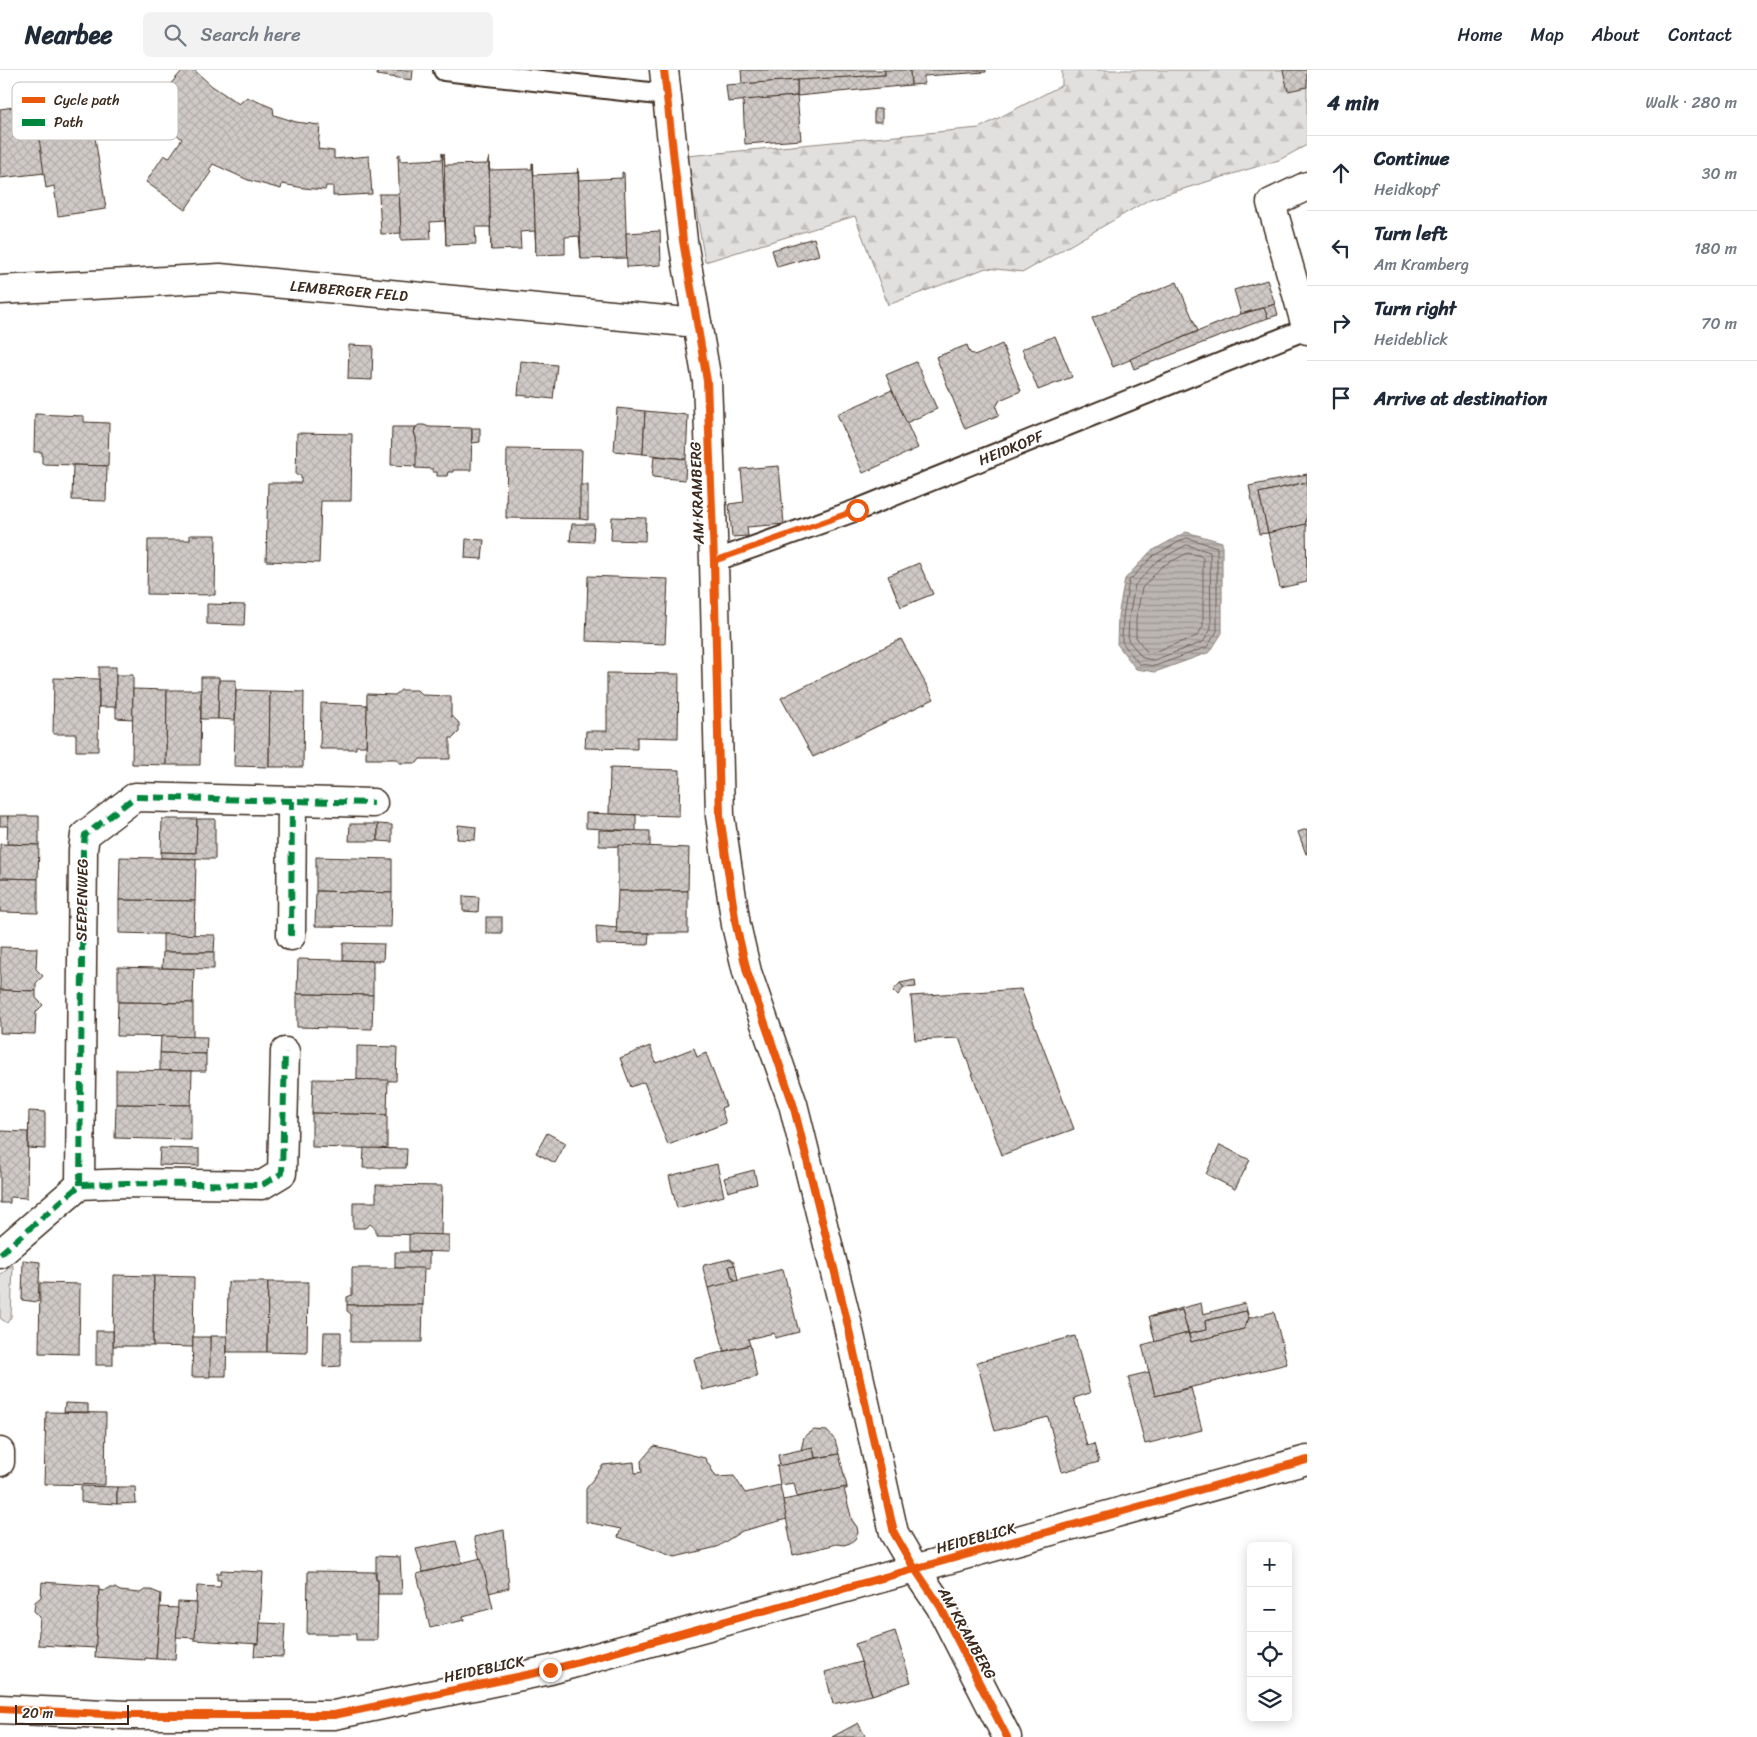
<!DOCTYPE html>
<meta charset="utf-8">
<style>
:root{--surface:#fff;--page:#f2f2f3;--text:#1f2937;--muted:#747a83;--line:#e0e1e3}
body{margin:0;font-family:Sriracha,sans-serif;background:var(--page);color:var(--text)}
.controls{position:absolute;right:15px;bottom:15px;display:grid;overflow:hidden;border-radius:8px;box-shadow:0 2px 12px #0003}
.controls button{width:45px;height:45px;display:grid;place-items:center;padding:0;border:0;border-bottom:1px solid var(--line);background:var(--surface);color:var(--text);font:25px sans-serif}
.scale{position:absolute;left:15px;bottom:12px;width:114px;box-sizing:border-box;padding-left:5px;border:2px solid #3b2a1e;border-top:0;font-size:14px;line-height:18px;white-space:nowrap;color:#3b2a1e;-webkit-text-stroke:4px #fff;paint-order:stroke}
.stop{position:absolute;width:15px;height:15px;margin:-11px;border:4px solid #ea580c;border-radius:50%;background:#fff}
.stop.end{background:#ea580c;border-color:#fff;box-shadow:0 1px 5px #0008}
.list{margin:0;padding:0;list-style:none}
h2{display:flex;justify-content:space-between;align-items:center;height:65px;margin:0;padding:0 20px;font-size:21px}
h2 small{font-size:16px;font-weight:400;color:var(--muted)}
.list li{display:grid;grid-template-columns:32px 1fr auto;gap:15px;align-items:center;box-sizing:border-box;height:75px;padding:0 20px;border-top:1px solid var(--line)}
.list b{display:block;font-size:19px;white-space:nowrap}
.list p{margin:0;font-size:16px;white-space:nowrap;color:var(--muted)}
.list em{font-size:16px;font-style:normal;color:var(--muted)}
.icon{flex:none;width:28px;height:28px;fill:none;stroke:currentColor;stroke-width:2;stroke-linecap:round;stroke-linejoin:round}
.map{position:relative;flex:none;width:1307px;height:1667px;overflow:hidden}
header{display:flex;align-items:center;gap:30px;box-sizing:border-box;height:70px;padding:0 25px;background:var(--surface);border-bottom:1px solid var(--line)}
header strong{font-size:24px}
nav{display:flex;gap:28px;margin-inline-start:auto;font-size:18px}
.search{width:350px;height:45px;background:var(--page);display:flex;align-items:center;gap:12px;box-sizing:border-box;padding:0 18px;border-radius:8px;color:var(--muted);font-size:19px}
main{display:flex}
aside{flex:1;background:var(--surface)}
.map>svg:first-child{display:block}
.green{fill:#e2e0de;stroke:#8e857e}
.forest{fill:url(#forest-firs);stroke:#8e857e}
.water{fill:url(#water-rules);stroke:#887e77}
.lines{fill:none;stroke-linecap:round;stroke-linejoin:round}
.shore{stroke:#6f625a;stroke-width:1}
.building{fill:url(#building-cross-hatch);stroke:#3b2a1e}
.service-casing{stroke:#3b2a1e;stroke-width:24}
.minor-casing{stroke:#3b2a1e;stroke-width:31}
.service{stroke:#fff;stroke-width:20}
.minor{stroke:#fff;stroke-width:28}
.quiet{stroke:#00873e;stroke-width:6;stroke-dasharray:12 6;stroke-linecap:butt}
.cycleway-casing{stroke:#fff;stroke-width:11}
.cycleway{stroke:#e8590c;stroke-width:8}
.route{stroke:#ea580c;stroke-width:6}
.labels{text-anchor:middle;stroke-width:4;stroke-linejoin:round;paint-order:stroke}
.street-label{font-size:15px;fill:#3b2a1e;stroke:#fff}
.key{fill:#fff;stroke:#c4bfbc;stroke-width:1}
.key-label{font-size:14px;fill:#3b2a1e}
</style>
<header>
<strong>Nearbee</strong>
<div class="search"><svg class="icon" aria-label="search" viewBox="0 0 24 24"><circle cx="10" cy="10" r="6"/><path d="M15 15l6 6"/></svg>Search here</div>
<nav><a>Home</a><a>Map</a><a>About</a><a>Contact</a></nav>
</header>
<main>
<div class="map">
<svg width="1307" height="1667" viewBox="0 0 1307 1667">
<defs>
<pattern id="forest-firs" width="22" height="20" patternUnits="userSpaceOnUse" patternTransform="scale(1.25)"><rect width="22" height="20" fill="#e2e0de"/><path d="M5 1l3.5 6h-7zM16 11l3.5 6h-7z" fill="#c3c0be"/></pattern>
<pattern id="water-rules" width="6" height="5" patternUnits="userSpaceOnUse" patternTransform="scale(1.25)"><rect width="6" height="5" fill="#bcb6b3"/><path d="M0 2.5h6" fill="none" stroke="#9a9491"/></pattern>
<pattern id="building-cross-hatch" width="8" height="8" patternUnits="userSpaceOnUse" patternTransform="scale(1.25)"><rect width="8" height="8" fill="#cfcac7"/><path d="M0 0l8 8M0 8l8-8" fill="none" stroke="#b3aeaa"/></pattern>
</defs>
<rect width="100%" height="100%" fill="#fff"/>
<filter id="ink" filterUnits="userSpaceOnUse"><feTurbulence type="fractalNoise" baseFrequency=".02" numOctaves="2"/><feDisplacementMap in="SourceGraphic" scale="10" xChannelSelector="R" yChannelSelector="G"/><feConvolveMatrix kernelMatrix="1 2 1 2 8 2 1 2 1" color-interpolation-filters="sRGB"/></filter>
<g filter="url(#ink)">
<path class="green" d="M13 1195 11 1247 7 1253 0 1248V1205Z"/>
<path class="forest" d="M1062 0H1307V75L1279 90 1150 129 1024 202 986 198 888 235 855 146 705 192 687 86 979 58 1062 15Z"/>
<path class="water" d="M1186 462 1222 472V563L1210 582 1155 602 1136 599 1117 574 1118 546 1125 509 1150 482Z"/>
<g class="lines">
<g class="shore">
<path d="M1187 468 1217 477V561L1207 577 1155 596 1139 594 1122 572 1123 547 1129 511 1153 486Z"/>
<path d="M1187 475 1210 482 1211 559 1203 572 1154 590 1143 588 1128 570 1129 547 1135 515 1157 491Z"/>
<path d="M1188 483 1201 486 1203 488V557L1197 566 1154 582 1146 581 1136 567V548L1142 518 1161 497Z"/>
</g>
</g>
<g class="building">
<path d="M183 0H194L212 16 239 34 247 27 273 38 274 45 296 52 320 55 318 79 334 81V89L369 86 372 124 333 126V116H326L325 120 304 118 282 114 281 119 248 110 213 94 209 100 211 102 185 140 146 112 164 85 169 88 182 69 148 39Z"/>
<path d="M378 0H413L412 10 377 5Z"/>
<path d="M741 0H885V5L742 14Z"/>
<path d="M885 0H910L911 15 797 26V10L885 5Z"/>
<path d="M910 0H986V2L924 6V14L911 15Z"/>
<path d="M1283 0H1307V17L1288 21Z"/>
<path d="M797 10V26L728 32 726 15Z"/>
<path d="M797 26 801 70 745 74 743 30Z"/>
<path d="M35 34 45 103 0 108V39Z"/>
<rect x="874" y="39" width="8" height="13"/>
<path d="M38 45 41 68 94 61 106 139 58 146 54 116 46 118 36 46Z"/>
<path d="M442 83 446 175 445 151 430 152 431 169 401 170 398 85 400 84V91L443 89Z"/>
<path d="M444 83 445 95 487 94 489 88 491 180 490 157H475L476 174 446 175Z"/>
<path d="M489 87V100L532 99V93H533L536 185 535 161 520 162 521 179 491 180Z"/>
<path d="M533 93 534 105 577 103 578 98 581 189 579 166 565 167V184L536 185Z"/>
<path d="M578 98 579 110 622 108V102L624 103 627 188 581 189Z"/>
<path d="M379 124H399L401 163 381 164Z"/>
<path d="M660 161 661 195 627 197 626 163Z"/>
<path d="M814 168 819 185 777 197 772 180Z"/>
<path d="M1267 210 1275 234 1241 244 1234 220Z"/>
<path d="M1177 212 1198 261 1113 297 1092 248Z"/>
<path d="M1275 234 1278 245 1268 248 1264 238Z"/>
<path d="M1264 238 1268 248 1134 299 1130 289 1241 244Z"/>
<path d="M1055 266 1072 307 1038 320 1022 279Z"/>
<path d="M1002 274 1021 321 1000 330 996 337 999 345 965 359 936 287 967 275 970 283 977 285Z"/>
<path d="M349 275 373 276 372 310 348 309Z"/>
<path d="M521 291 557 295 553 329 518 325Z"/>
<path d="M916 292 937 339 906 353 886 305Z"/>
<path d="M892 320 918 378 863 403 837 344Z"/>
<path d="M617 338 645 341 643 384 614 381Z"/>
<path d="M645 341 688 345 686 389 643 384Z"/>
<path d="M35 344 84 346V352L109 353 108 396 42 394V382H34Z"/>
<path d="M419 355H424L429 357 472 358 471 400H453V402H448L447 406H437V402H433V399L415 398 416 368 414 362 416 357Z"/>
<path d="M392 357H416L414 362 416 368V396L391 395Z"/>
<path d="M472 358H480V372L472 373Z"/>
<path d="M297 363 352 364 351 431H321L319 493 266 491 268 413H301V405H296Z"/>
<path d="M507 379 582 380 580 449 506 448Z"/>
<path d="M654 386 686 389 685 410 652 407Z"/>
<path d="M73 395 107 396 106 431 72 430Z"/>
<path d="M779 396 784 454 747 457 748 466 732 467 729 434 744 432 741 399Z"/>
<path d="M1307 404V412L1259 423 1268 463 1259 464 1249 416Z"/>
<path d="M1307 412V448L1305 449 1306 454 1268 463 1259 423Z"/>
<path d="M580 415H588V450L580 449Z"/>
<path d="M612 447 646 448 645 471 611 470Z"/>
<path d="M572 454H594L593 472 570 471Z"/>
<path d="M1306 454 1307 512 1280 518 1268 463Z"/>
<path d="M190 465H216L215 525 147 524 148 470H190Z"/>
<path d="M466 469 484 470 482 489 465 488Z"/>
<path d="M919 493 933 524 901 537 888 506Z"/>
<path d="M588 506 668 509 665 574 586 571Z"/>
<path d="M207 534 245 535 244 555 207 554Z"/>
<path d="M901 569 934 629 813 687 781 628Z"/>
<rect x="99" y="597" width="17" height="40"/>
<path d="M607 603 679 604 678 668 637 667V679L585 678 586 661H607Z"/>
<path d="M116 605H133V649L116 648Z"/>
<path d="M201 607H219L218 649H201Z"/>
<path d="M54 608 99 609 98 681H76V664H53Z"/>
<path d="M219 610H236L235 650 218 649Z"/>
<path d="M133 619 167 620 166 695 132 694Z"/>
<path d="M167 620H201L200 695H166Z"/>
<path d="M236 620 270 621 269 697 234 696Z"/>
<path d="M401 620H417L422 625 451 626V647H453L459 653V662L453 668H450V689H420L417 693H399L396 689H366L367 624 395 625Z"/>
<path d="M270 621 304 622 303 697H269Z"/>
<path d="M321 633 367 635 366 676H356V679H320Z"/>
<path d="M610 698 680 700 679 746 609 744Z"/>
<path d="M586 743 636 745V761L586 758Z"/>
<rect x="0" y="746" width="8" height="10"/>
<path d="M8 746H39V775L7 774Z"/>
<path d="M162 749H197L196 783 161 782Z"/>
<path d="M197 749H215V789L161 788V782L196 783Z"/>
<path d="M350 754H378V771H349Z"/>
<path d="M378 754 392 755V772L378 771Z"/>
<path d="M458 755 476 757 475 770 457 769Z"/>
<path d="M1307 759V784H1306L1298 762Z"/>
<path d="M599 760 650 761V777L599 776Z"/>
<path d="M0 774 39 775 38 809 0 808Z"/>
<path d="M618 775 689 778 688 821H618Z"/>
<path d="M120 787 196 789 195 831 119 830Z"/>
<path d="M316 787 392 789V823L316 821Z"/>
<path d="M0 808 38 809V843L0 842Z"/>
<path d="M316 821 392 823 391 857 315 856Z"/>
<path d="M618 821H688V863H616Z"/>
<path d="M463 826 479 827 478 842 463 841Z"/>
<path d="M119 830 195 831 194 865 119 863Z"/>
<rect x="486" y="847" width="16" height="16"/>
<path d="M596 856 617 858 616 863H649L648 875 597 874Z"/>
<path d="M163 864 215 865 214 882H163Z"/>
<path d="M343 873 384 874 383 891 343 890Z"/>
<path d="M0 877 37 878 36 899 43 906 36 913V921L0 920Z"/>
<path d="M163 882H214V899L162 898Z"/>
<path d="M298 889 373 891V925L297 924Z"/>
<path d="M118 897 194 899 193 933 118 932Z"/>
<path d="M915 910 916 917 904 918 900 913Z"/>
<path d="M900 913 904 918 898 925 893 921Z"/>
<path d="M1021 919 1074 1059 1002 1085 959 968 915 970 911 926Z"/>
<path d="M0 920 36 921V928L43 935 36 942 35 964 0 963Z"/>
<path d="M297 924 373 925 372 959 297 957Z"/>
<path d="M118 932 193 933V967L117 966Z"/>
<path d="M161 966 207 967 206 984 160 983Z"/>
<path d="M357 976 397 977 396 1011 357 1010Z"/>
<path d="M650 976 656 993 694 978 697 987 706 983 726 1036 721 1038 726 1053 668 1075 644 1012 631 1017 620 988Z"/>
<path d="M160 983 206 984V1001H160Z"/>
<path d="M116 1000 192 1001 191 1035 116 1034Z"/>
<path d="M313 1009 388 1010 387 1045 312 1043Z"/>
<path d="M116 1034 191 1035V1070L115 1068Z"/>
<path d="M29 1041 45 1042V1079L28 1078Z"/>
<path d="M312 1043 387 1045V1079L312 1077Z"/>
<path d="M0 1061 28 1062 27 1128 10 1127V1133H0Z"/>
<path d="M547 1063 566 1073 555 1093 536 1083Z"/>
<path d="M1220 1075 1250 1090 1235 1119 1206 1104Z"/>
<path d="M160 1078 199 1079V1096L159 1095Z"/>
<path d="M364 1078 407 1079 406 1098H363Z"/>
<path d="M717 1094 724 1126 677 1138 669 1106Z"/>
<path d="M754 1100 757 1114 728 1122 724 1108Z"/>
<path d="M376 1115 442 1116 441 1165 376 1164V1159L370 1154 365 1158H353V1132H376Z"/>
<path d="M409 1164 449 1165V1182L409 1181Z"/>
<path d="M395 1182H429V1199L395 1198Z"/>
<path d="M730 1189 733 1191 735 1195 729 1196 732 1208H734L735 1212 708 1218 703 1198 704 1195Z"/>
<path d="M23 1190 40 1192 38 1232 22 1230Z"/>
<path d="M735 1195 738 1211 735 1212 734 1208H732L729 1196Z"/>
<path d="M352 1198H424L423 1235H347V1227L352 1225Z"/>
<path d="M783 1199 799 1262 775 1268 774 1263 748 1269 750 1275 724 1281 708 1218Z"/>
<path d="M114 1205 154 1206 153 1276H113Z"/>
<path d="M154 1206 194 1207 193 1277 153 1276Z"/>
<path d="M228 1212H268L267 1282H227Z"/>
<path d="M268 1212H308L307 1283 267 1282Z"/>
<path d="M40 1213 80 1214 79 1284 39 1283Z"/>
<path d="M1201 1233 1203 1244 1245 1233 1248 1245 1246 1241 1205 1251 1206 1260 1189 1264 1182 1240 1152 1247V1246Z"/>
<path d="M347 1235H423L422 1272H351V1244L347 1241Z"/>
<path d="M1182 1240 1188 1263 1155 1272 1149 1246 1152 1247Z"/>
<path d="M1246 1241 1249 1248 1244 1259 1191 1272 1189 1264 1206 1260 1205 1251Z"/>
<path d="M1274 1242 1287 1294 1155 1326 1142 1275 1188 1263 1191 1272 1244 1259 1249 1248Z"/>
<rect x="96" y="1261" width="17" height="34"/>
<path d="M324 1262H341V1296L323 1297Z"/>
<path d="M210 1266H227L226 1306H209Z"/>
<path d="M1075 1266 1090 1323 1074 1328 1087 1376 1094 1374 1099 1392 1062 1402 1048 1347 995 1361 977 1292Z"/>
<path d="M193 1267H210V1307H192Z"/>
<path d="M750 1275 757 1307 702 1320 694 1289Z"/>
<path d="M1149 1302 1155 1326 1191 1318 1202 1360 1145 1374 1128 1307Z"/>
<path d="M65 1333 88 1334V1342H64Z"/>
<path d="M46 1342 106 1343 105 1415 44 1414Z"/>
<path d="M814 1360 827 1361 835 1370 839 1384 815 1388 813 1377 801 1380 804 1367Z"/>
<path d="M654 1376 705 1388 716 1407 734 1406 745 1423 780 1415 787 1449 742 1461 717 1477 675 1487 618 1467 621 1459 586 1452V1419L603 1395 634 1392 635 1403 642 1402 641 1391Z"/>
<path d="M813 1377 815 1388 780 1396 778 1385Z"/>
<path d="M839 1384 847 1417 797 1427 794 1413 780 1415 777 1396Z"/>
<path d="M81 1416 117 1417V1434L81 1432Z"/>
<path d="M117 1417H135L136 1433 117 1434Z"/>
<path d="M847 1417V1419H844L852 1450 857 1457 858 1463 855 1469 850 1473 844 1475 837 1474 793 1485 783 1430Z"/>
<path d="M504 1460 509 1518 489 1523 474 1467Z"/>
<path d="M456 1471 462 1493 423 1502 416 1479Z"/>
<path d="M376 1486 400 1487 402 1524H378V1510H376Z"/>
<path d="M481 1488 493 1538 463 1546 464 1550 430 1558 417 1504Z"/>
<path d="M221 1500 263 1502 259 1574 194 1570 197 1516 220 1517 221 1510H217V1503H221Z"/>
<path d="M308 1501 375 1502 376 1510H378L377 1570H356V1564H307Z"/>
<path d="M42 1512 99 1516 96 1578 38 1575 40 1547 34 1541 35 1532 41 1527Z"/>
<path d="M109 1518H115L120 1521 140 1523 145 1520H151L161 1524 156 1589 145 1588V1590L95 1587 99 1520 104 1521Z"/>
<path d="M178 1532 197 1533 195 1568 176 1567Z"/>
<path d="M160 1537 178 1538 175 1590 156 1589Z"/>
<path d="M260 1553 285 1554 283 1587 254 1586 255 1574H259Z"/>
<path d="M895 1561 911 1612 872 1625 855 1574Z"/>
<path d="M861 1592 872 1625 833 1634 825 1602Z"/>
<path d="M858 1653 866 1667H832Z"/>
</g>
<g class="lines">
<defs>
<g id="service">
<path d="M444 0 667 25"/>
<path d="M714 491 857 440 1306 259"/>
</g>
<g id="minor">
<path d="M664 0 683 171 707 311 714 491 720 746 736 855 747 902 793 1034 846 1247 894 1463 915 1499 940 1536 1007 1667"/>
<path d="M1307 116 1271 133 1307 260"/>
<path d="M0 220 220 208 697 253"/>
<path d="M291 866 292 731"/>
<path d="M80 1115 83 780 85 765 135 727 373 733"/>
<path d="M0 1184 80 1115 127 1113 262 1115 282 1103 285 982"/>
<path d="M0 1382V1392"/>
<path d="M0 1639 126 1645H334L550 1600 1307 1390"/>
</g>
</defs>
<use href="#service" class="service-casing"/>
<use href="#minor" class="minor-casing"/>
<use href="#service" class="service"/>
<use href="#minor" class="minor"/>
<g class="quiet">
<path d="M291 866 292 731"/>
<path d="M80 1115 83 780 85 765 135 727 373 733"/>
<path d="M0 1184 80 1115 127 1113 262 1115 282 1103 285 982"/>
</g>
<defs>
<g id="cycleway">
<path d="M664 0 683 171 707 311 714 491 720 746 736 855 747 902 793 1034 846 1247 894 1463 915 1499 940 1536 1007 1667"/>
<path d="M0 1639 126 1645H334L550 1600 1307 1390"/>
</g>
</defs>
<use href="#cycleway" class="cycleway-casing"/>
<use href="#cycleway" class="cycleway"/>
</g>
</g>
<g class="lines" filter="url(#ink)">
<path class="route" d="M550 1600 914 1499 894 1463 846 1247 793 1034 747 902 736 855 720 746 714 491 857 440"/>
</g>
<g class="labels">
<g class="street-label">
<text transform="translate(349 221) rotate(5)" y="5">LEMBERGER FELD</text>
<text transform="translate(1011 378) rotate(-22)" y="5">HEIDKOPF</text>
<text transform="translate(697 423) rotate(-92)" y="5">AM KRAMBERG</text>
<text transform="translate(82 830) rotate(-89)" y="5">SEEPENWEG</text>
<text transform="translate(976 1468) rotate(-15)" y="5">HEIDEBLICK</text>
<text transform="translate(967 1563) rotate(61)" y="5">AM KRAMBERG</text>
<text transform="translate(484 1599) rotate(-12)" y="5">HEIDEBLICK</text>
</g>
</g>
<rect x="12" y="12" width="166" height="58" rx="8" class="key"/>
<rect x="22" y="27" width="23" height="6" fill="#e8590c"/>
<rect x="22" y="49" width="23" height="7" fill="#00873e"/>
<g class="key-label">
<text x="54" y="35">Cycle path</text>
<text x="54" y="57">Path</text>
</g>
</svg>
<div class="controls">
<button>+</button>
<button>−</button>
<button><svg class="icon" aria-label="locate" viewBox="0 0 24 24"><circle cx="12" cy="12" r="6"/><path d="M12 2v4M12 18v4M2 12h4M18 12h4"/></svg></button>
<button><svg class="icon" aria-label="layers" viewBox="0 0 24 24"><path d="M12 4l9 5-9 5-9-5zM3 14l9 5 9-5"/></svg></button>
</div>
<div class="scale">20 m</div>
<div class="stop" style="left:857px;top:440px"></div>
<div class="stop end" style="left:550px;top:1600px"></div>
</div>
<aside>
<h2>4 min<small>Walk · 280 m</small></h2>
<ul class="list">
<li><svg class="icon" aria-label="ahead" viewBox="0 0 24 24"><path d="M12 20V5M6 11l6-6 6 6"/></svg><div><b>Continue</b><p>Heidkopf</p></div><em>30 m</em></li>
<li><svg class="icon" aria-label="left" viewBox="0 0 24 24"><path d="M17 20v-9H6M10 6l-5 5 5 5"/></svg><div><b>Turn left</b><p>Am Kramberg</p></div><em>180 m</em></li>
<li><svg class="icon" aria-label="right" viewBox="0 0 24 24"><path d="M7 20v-9h11M14 6l5 5-5 5"/></svg><div><b>Turn right</b><p>Heideblick</p></div><em>70 m</em></li>
<li><svg class="icon" aria-label="arrive" viewBox="0 0 24 24"><path d="M6 21V4h12l-3 4 3 4H6"/></svg><div><b>Arrive at destination</b></div></li>
</ul>
</aside>
</main>
